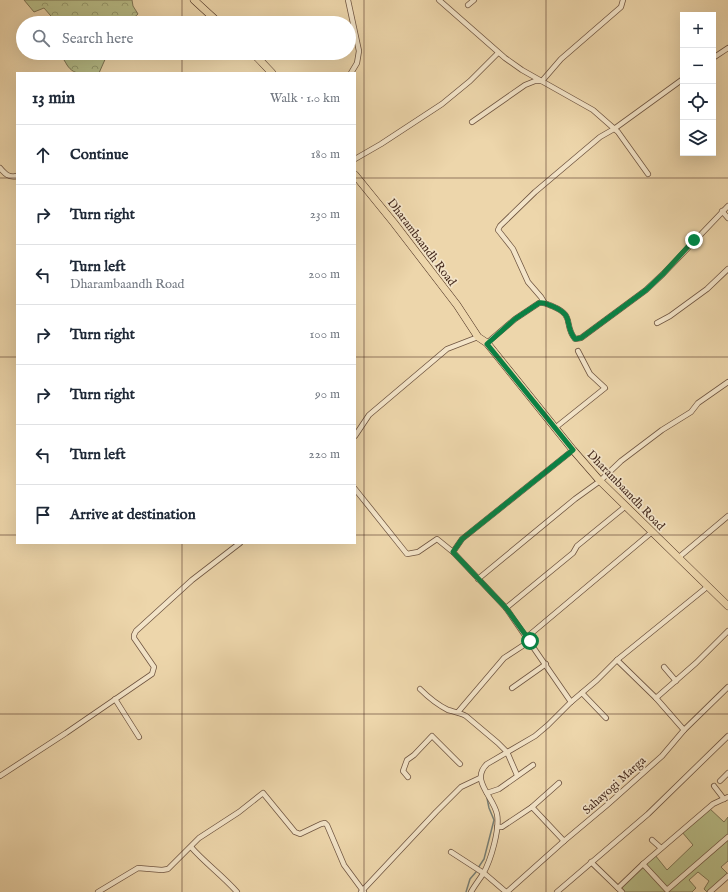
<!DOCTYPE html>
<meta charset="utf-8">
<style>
:root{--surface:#fff;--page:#f2f2f3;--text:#1f2937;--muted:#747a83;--line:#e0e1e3}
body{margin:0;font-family:"IM FELL English",serif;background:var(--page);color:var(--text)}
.controls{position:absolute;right:12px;top:12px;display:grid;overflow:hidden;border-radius:0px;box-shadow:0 4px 16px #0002}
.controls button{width:36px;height:36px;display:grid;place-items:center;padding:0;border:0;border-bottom:1px solid var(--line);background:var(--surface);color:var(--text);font:20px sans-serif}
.stop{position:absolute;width:12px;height:12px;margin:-9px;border:3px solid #0b8043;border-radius:50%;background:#fff}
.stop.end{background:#0b8043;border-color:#fff;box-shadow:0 1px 4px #0008}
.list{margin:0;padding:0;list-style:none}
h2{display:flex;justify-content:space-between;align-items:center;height:52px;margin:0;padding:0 16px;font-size:17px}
h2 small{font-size:13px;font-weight:400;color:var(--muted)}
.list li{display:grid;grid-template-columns:26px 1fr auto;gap:12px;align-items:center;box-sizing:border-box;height:60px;padding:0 16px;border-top:1px solid var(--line)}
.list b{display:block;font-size:15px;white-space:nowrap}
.list p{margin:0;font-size:13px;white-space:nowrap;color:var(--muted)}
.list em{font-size:13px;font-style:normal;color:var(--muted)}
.icon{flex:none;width:22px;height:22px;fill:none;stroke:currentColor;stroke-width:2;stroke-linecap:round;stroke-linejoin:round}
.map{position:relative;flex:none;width:728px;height:892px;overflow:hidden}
.search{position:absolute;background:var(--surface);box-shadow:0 4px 16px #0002;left:16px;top:16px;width:340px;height:44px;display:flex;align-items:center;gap:10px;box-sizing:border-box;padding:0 14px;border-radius:22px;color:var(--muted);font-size:15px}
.panel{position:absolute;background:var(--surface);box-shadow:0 4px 16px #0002;left:16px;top:72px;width:340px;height:472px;border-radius:0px}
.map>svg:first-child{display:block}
.green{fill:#b8be89;stroke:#7e7454}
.forest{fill:url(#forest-crowns);stroke:#7e7454}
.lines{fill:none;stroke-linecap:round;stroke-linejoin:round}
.stream{stroke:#787f75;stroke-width:1.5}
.street-casing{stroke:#6f5541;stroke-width:6}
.primary-casing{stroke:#452a1e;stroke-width:8}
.street{stroke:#f3e4c8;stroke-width:4.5}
.primary{stroke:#edd6ab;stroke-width:7}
.route{stroke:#0b8043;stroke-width:5}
.grid{fill:none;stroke:#452a1e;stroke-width:1;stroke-opacity:0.55}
.labels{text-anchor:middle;stroke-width:3.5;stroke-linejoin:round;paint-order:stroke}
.street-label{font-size:12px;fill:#452a1e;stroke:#f3e4c8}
</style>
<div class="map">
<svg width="728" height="892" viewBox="0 0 728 892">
<defs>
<pattern id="forest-crowns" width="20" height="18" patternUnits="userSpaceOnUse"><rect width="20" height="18" fill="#b8be89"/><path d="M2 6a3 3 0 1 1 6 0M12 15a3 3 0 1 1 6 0" fill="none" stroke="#979b6f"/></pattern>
</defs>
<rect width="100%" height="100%" fill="#edd6ab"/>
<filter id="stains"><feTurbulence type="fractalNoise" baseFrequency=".005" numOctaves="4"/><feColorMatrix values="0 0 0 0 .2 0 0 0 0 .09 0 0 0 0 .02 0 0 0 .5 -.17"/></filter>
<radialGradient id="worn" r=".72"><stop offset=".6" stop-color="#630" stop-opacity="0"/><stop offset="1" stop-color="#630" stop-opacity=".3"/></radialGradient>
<path class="green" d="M709 808 724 822 728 817V861L721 867 728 874 710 892H707L704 889 709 881 698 872 689 880 696 888 692 892H623L619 888 655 855 667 870 693 845 682 832Z"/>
<g class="forest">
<path d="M24 0H132L133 6 138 14 128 23H57L44 8 34 12Z"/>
<path d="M61 53H106L107 55 99 73C85 73 75 77 67 65 65 61 62 58 61 53Z"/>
</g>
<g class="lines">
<g class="stream">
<path d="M478 868 484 859 494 820 489 808 487 798"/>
<path d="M466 892 470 879 476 872"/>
</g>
<defs>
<g id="street">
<path d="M348 0 359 51 357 63 351 73"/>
<path d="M439 0 505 58 522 70 593 110 618 132 648 174"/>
<path d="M468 5 474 0"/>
<path d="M713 58 728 48"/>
<path d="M472 122 525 85 535 81H542L561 59 621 7 623 0"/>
<path d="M355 159 381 144 442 104 470 81 498 53"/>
<path d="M0 168C5 174 9 178 17 176"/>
<path d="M722 211 728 218"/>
<path d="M544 302 541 297 528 282 513 249 498 230 500 226 535 192 600 137 614 129 683 79"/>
<path d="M657 323 670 316 707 289 728 269"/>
<path d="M487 343 515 319 539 303C544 302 547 304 552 306 576 316 563 324 575 339L581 338 646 290 663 274 728 206"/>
<path d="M555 428 605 388 590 374 578 351"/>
<path d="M355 436 369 415 447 349 478 337"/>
<path d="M355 489 407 554 418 552 437 539 453 552 506 608 571 702"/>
<path d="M453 552 462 539 573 450"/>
<path d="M678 558 728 516"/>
<path d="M478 579 575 499 600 481 621 461 662 430 691 412 698 403 728 382"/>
<path d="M506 608 573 553 577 546 626 506"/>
<path d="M527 637 652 532"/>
<path d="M617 660 656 698 684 730"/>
<path d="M664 667 676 681"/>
<path d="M512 688 546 664"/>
<path d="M420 689C428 697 438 705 448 710 455 712 461 713 466 716L498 743 507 752 517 775"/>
<path d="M582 693 606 718"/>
<path d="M656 698 696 663 728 631"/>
<path d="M115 699 139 737"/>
<path d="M458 712 504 658 530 641"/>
<path d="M0 776 66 733 152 674 154 667 134 638V635L136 631 192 580 240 543"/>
<path d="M408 777 403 771 407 760 414 755 432 736 460 764"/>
<path d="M720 781 728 773"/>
<path d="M714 786 724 799"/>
<path d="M487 793 499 789 533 765"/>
<path d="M532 807 559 783"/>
<path d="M497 827H502L532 807 564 841"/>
<path d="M652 840 661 848"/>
<path d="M191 847C205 863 223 876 237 892"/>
<path d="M451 852 485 874 506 892"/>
<path d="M591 862 622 892"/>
<path d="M643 864 713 804 728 797"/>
<path d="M618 888 643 864 667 890 728 837"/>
<path d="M98 892 138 868 162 870 168 869 199 838 239 812 263 793 295 832 300 834 321 824 325 823 327 825 344 865 364 892"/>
<path d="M361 892 436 812 461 787 480 778"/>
<path d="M471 892C475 885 479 880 483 874 491 860 500 829 497 814 493 796 470 780 487 764L535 736 548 725 571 702 597 680 617 660 707 587"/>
<path d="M507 892 564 841 607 805 662 756 684 730 728 687"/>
<path d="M557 892 648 814 728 736"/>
<path d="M710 892 728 876"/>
</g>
<g id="primary">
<path d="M194 0 219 23"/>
<path d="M253 53 272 73"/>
<path d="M355 175 394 223 457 305 478 337 487 343 573 450 600 481 728 606"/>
</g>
</defs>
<use href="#street" class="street-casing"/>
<use href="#primary" class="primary-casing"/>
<use href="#street" class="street"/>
<use href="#primary" class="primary"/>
</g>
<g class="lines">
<path class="route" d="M530 641 506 608 453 552 462 539 573 450 487 344 515 319 539 303C544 302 547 304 552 306 576 316 563 324 575 339L581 338 646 290 663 274 694 240"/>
</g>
<path class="grid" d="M182 0V23M364 0V892M546 0V892M182 53V73M0 178H17M355 178H728M0 357H17M355 357H728M0 535H17M355 535H728M182 543V892M0 714H728"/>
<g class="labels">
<g class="street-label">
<text transform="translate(422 242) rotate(53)" y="4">Dharambaandh Road</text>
<text transform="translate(626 490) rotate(46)" y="4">Dharambaandh Road</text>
<text transform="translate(614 785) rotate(-42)" y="4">Sahayogi Marga</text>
</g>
</g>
<rect width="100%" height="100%" filter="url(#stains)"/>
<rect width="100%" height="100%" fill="url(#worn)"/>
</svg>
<div class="controls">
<button>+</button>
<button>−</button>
<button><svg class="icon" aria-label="locate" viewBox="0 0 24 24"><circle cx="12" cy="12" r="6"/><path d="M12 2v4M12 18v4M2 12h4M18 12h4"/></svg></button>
<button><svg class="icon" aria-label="layers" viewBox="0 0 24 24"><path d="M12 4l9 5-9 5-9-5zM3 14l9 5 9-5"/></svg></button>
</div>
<div class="stop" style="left:530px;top:641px"></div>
<div class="stop end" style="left:694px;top:240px"></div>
<div class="search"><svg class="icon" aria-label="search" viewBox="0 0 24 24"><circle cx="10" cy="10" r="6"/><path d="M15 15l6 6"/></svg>Search here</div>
<section class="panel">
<h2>13 min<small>Walk · 1.0 km</small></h2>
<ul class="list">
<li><svg class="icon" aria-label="ahead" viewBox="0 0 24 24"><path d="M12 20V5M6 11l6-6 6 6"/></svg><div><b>Continue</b></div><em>180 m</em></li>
<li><svg class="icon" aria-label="right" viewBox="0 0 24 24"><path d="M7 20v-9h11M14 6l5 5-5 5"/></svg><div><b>Turn right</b></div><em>230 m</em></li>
<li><svg class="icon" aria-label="left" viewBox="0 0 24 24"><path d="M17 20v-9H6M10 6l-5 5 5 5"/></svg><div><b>Turn left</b><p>Dharambaandh Road</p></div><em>200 m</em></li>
<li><svg class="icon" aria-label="right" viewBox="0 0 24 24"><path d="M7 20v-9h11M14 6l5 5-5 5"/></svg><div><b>Turn right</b></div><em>100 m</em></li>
<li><svg class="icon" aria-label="right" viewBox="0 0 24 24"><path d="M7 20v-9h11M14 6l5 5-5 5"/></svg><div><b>Turn right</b></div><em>90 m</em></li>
<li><svg class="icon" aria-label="left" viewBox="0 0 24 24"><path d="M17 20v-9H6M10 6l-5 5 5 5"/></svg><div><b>Turn left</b></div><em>220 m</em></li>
<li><svg class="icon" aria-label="arrive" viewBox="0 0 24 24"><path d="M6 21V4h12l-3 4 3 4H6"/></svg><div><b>Arrive at destination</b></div></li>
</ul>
</section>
</div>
